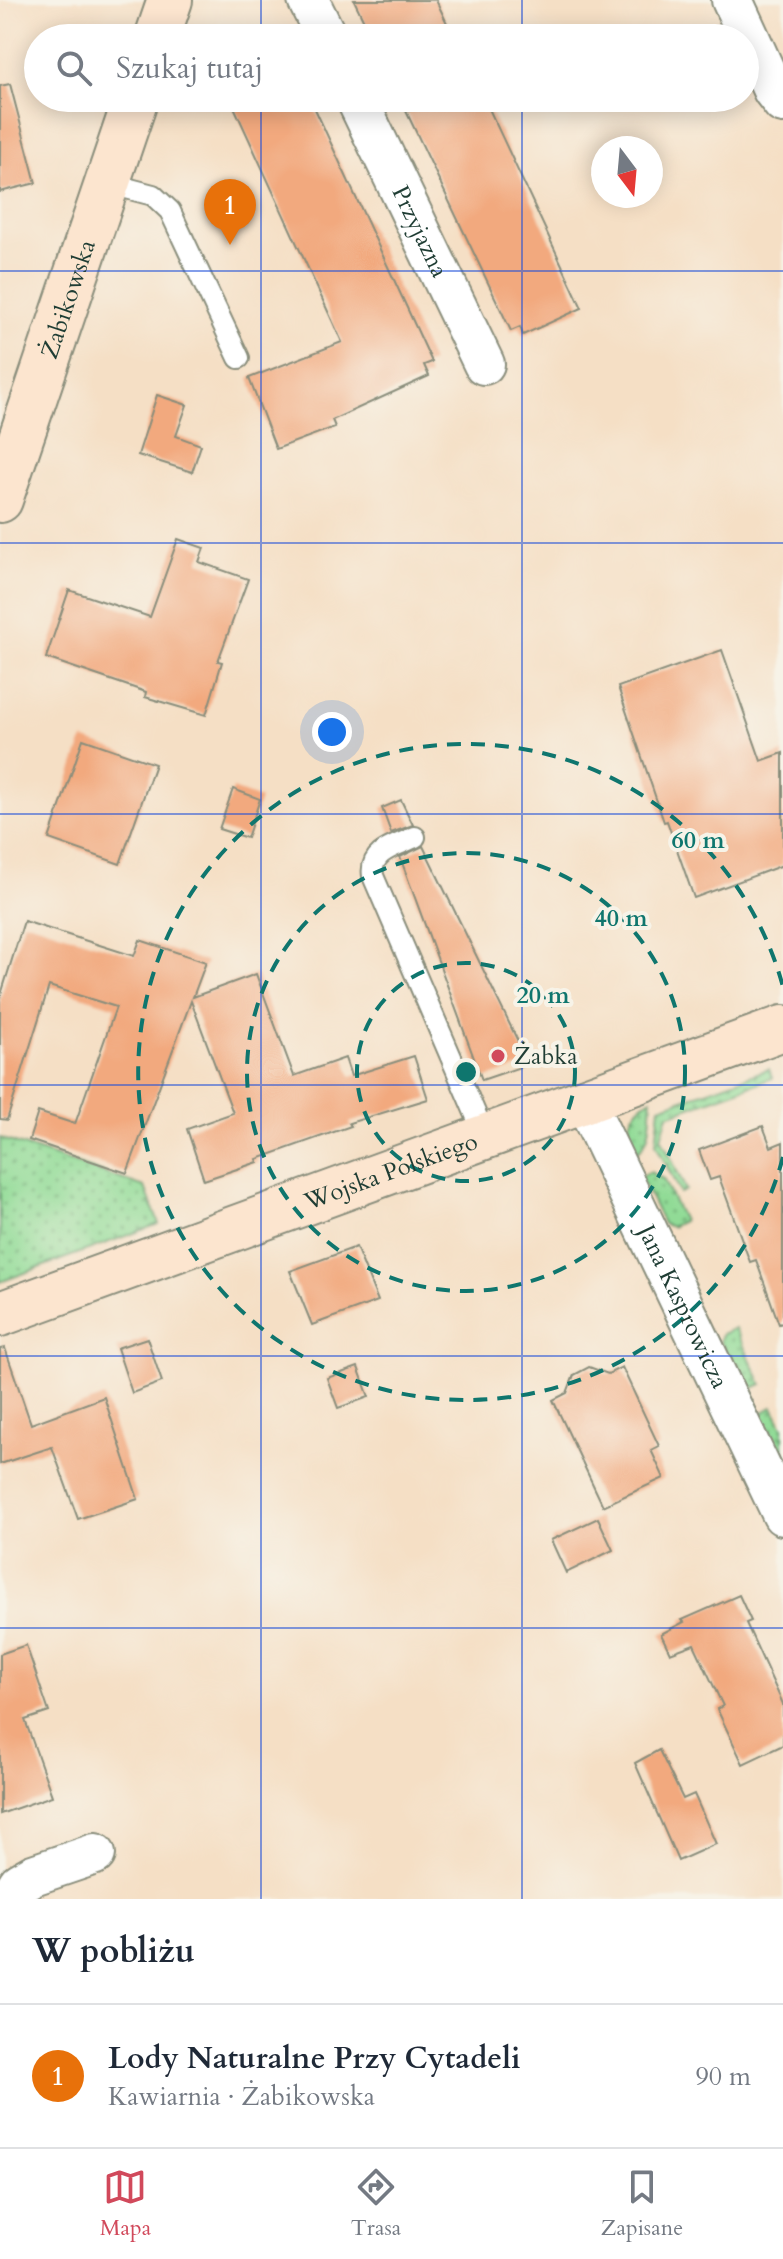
<!DOCTYPE html>
<html lang="pl">
<meta charset="utf-8">
<style>
:root{--surface:#fff;--page:#f6f6f7;--text:#1f2937;--muted:#747a83;--line:#e0e1e3;--accent:#d1495b}
body{margin:0;font-family:Cardo,serif;background:var(--page);color:var(--text)}
.compass{position:absolute;left:591px;top:136px;width:72px;height:72px;border-radius:50%;background:var(--surface);box-shadow:0 4px 20px #0003;rotate:164deg}
.you{position:absolute;left:332px;top:732px;width:28px;height:28px;margin:-20px;border:6px solid #fff;border-radius:50%;background:#1a73e8;box-shadow:0 0 0 12px #1a73e833}
.badge{display:grid;place-items:center;width:52px;height:52px;border-radius:50%;background:var(--accent);color:#fff;font-size:26px;font-weight:700}
.pin{position:absolute;translate:-50% -66px;filter:drop-shadow(0 2px 4px #0008)}
.pin::after{content:'';position:absolute;top:42px;width:28px;height:24px;background:inherit;clip-path:polygon(0 0,100% 0,50% 100%)}
.list{margin:0;padding:0;list-style:none}
h2{display:flex;justify-content:space-between;align-items:center;height:104px;margin:0;padding:0 32px;font-size:34px}
h2 small{font-size:26px;font-weight:400;color:var(--muted)}
.list li{display:grid;grid-template-columns:52px 1fr auto;gap:24px;align-items:center;box-sizing:border-box;height:144px;padding:0 32px;border-top:2px solid var(--line)}
.list b{display:block;font-size:30px;white-space:nowrap}
.list p{margin:0;font-size:26px;white-space:nowrap;color:var(--muted)}
.list em{font-size:26px;font-style:normal;color:var(--muted)}
.icon{flex:none;width:44px;height:44px;fill:none;stroke:currentColor;stroke-width:2;stroke-linecap:round;stroke-linejoin:round}
.map{position:relative;flex:none;width:783px;height:1899px;overflow:hidden}
.search{position:absolute;background:var(--surface);box-shadow:0 4px 20px #0003;left:24px;right:24px;top:24px;height:88px;display:flex;align-items:center;gap:20px;box-sizing:border-box;padding:0 28px;border-radius:44px;color:var(--muted);font-size:30px}
.sheet{height:248px;background:var(--surface)}
nav{display:flex;justify-content:space-around;align-items:center;box-sizing:border-box;height:112px;border-top:2px solid var(--line);background:var(--surface);font-size:22px;color:var(--muted)}
nav a{display:grid;justify-items:center;gap:4px}
nav .on{color:var(--accent)}
.map>svg:first-child{display:block}
.grass{fill:url(#grass-dots);stroke:#588c65;stroke-width:2}
.building{fill:#f2a97e}
.lines{fill:none;stroke-linecap:round;stroke-linejoin:round}
.lane-casing{stroke:#8a8e7c;stroke-width:24}
.street-casing{stroke:#8a8e7c;stroke-width:44}
.secondary-casing{stroke:#8a8e7c;stroke-width:48}
.lane{stroke:#fff;stroke-width:20}
.street{stroke:#fff;stroke-width:40}
.secondary{stroke:#fce5cf;stroke-width:44}
.grid{fill:none;stroke:#1d4ed8;stroke-width:2;stroke-opacity:0.55}
.ring{fill:none;stroke:#0f766e;stroke-width:4;stroke-dasharray:14 10}
.poi-dot{fill:#d1495b;stroke:#f7f3e8;stroke-width:3}
.labels{text-anchor:middle;stroke-width:8;stroke-linejoin:round;paint-order:stroke}
.street-label{font-size:24px;fill:#1f3d34;stroke:#f7f3e8}
.poi-label{font-size:24px;fill:#1f3d34;stroke:#f7f3e8;text-anchor:start}
.centre{fill:#0f766e;stroke:#f7f3e8;stroke-width:4}
.ring-label{font-size:24px;text-anchor:middle;font-weight:bold;fill:#0f766e;stroke:#f7f3e8;stroke-width:8;stroke-linejoin:round;paint-order:stroke}
</style>
<div class="map">
<svg width="783" height="1899" viewBox="0 0 783 1899">
<defs>
<pattern id="grass-dots" width="8" height="8" patternUnits="userSpaceOnUse" patternTransform="scale(2)"><rect width="8" height="8" fill="#91db96"/><path d="M2 2h.1M6 6h.1" fill="none" stroke="#76b37b" stroke-width="1.8" stroke-linecap="round"/></pattern>
</defs>
<rect width="100%" height="100%" fill="#f7f3e8"/>
<filter id="ink" filterUnits="userSpaceOnUse"><feTurbulence type="fractalNoise" baseFrequency=".0125" numOctaves="2"/><feDisplacementMap in="SourceGraphic" scale="16" xChannelSelector="R" yChannelSelector="G"/><feConvolveMatrix kernelMatrix="1 2 1 2 8 2 1 2 1" color-interpolation-filters="sRGB"/></filter>
<filter id="wash" filterUnits="userSpaceOnUse"><feTurbulence type="fractalNoise" baseFrequency=".006" numOctaves="4" result="noise"/><feDisplacementMap in="SourceGraphic" scale="32" xChannelSelector="R" yChannelSelector="G"/><feGaussianBlur stdDeviation="1.8" result="paint"/><feColorMatrix in="noise" values="0 0 0 0 0 0 0 0 0 0 0 0 0 0 0 0 0 1.4 0 .05"/><feComposite in="paint" operator="in"/></filter>
<g filter="url(#wash)">
<rect width="100%" height="100%" fill="#f5dfc5"/>
<g class="grass">
<path d="M769 1069 772 1078 668 1115 661 1137 686 1190 680 1193 656 1144 660 1107Z"/>
<path d="M652 1098C650 1120 653 1145 631 1156 622 1133 630 1109 652 1098Z"/>
<path d="M0 1138 145 1187 159 1224 0 1282Z"/>
<path d="M650 1172 663 1179 683 1221 671 1227 663 1224 640 1176Z"/>
<path d="M735 1328 762 1384 749 1390 742 1387 720 1341 722 1334Z"/>
<path d="M773 1407 783 1427V1463H778L757 1420 761 1413Z"/>
</g>
<g id="blocks">
<g class="building">
<path d="M354 0H436L454 38H372Z"/>
<path d="M10 84 36 183 0 192V86Z"/>
<path d="M230 98H310L432 362 424 365 429 376 332 420 335 427 276 449 249 378 342 342Z"/>
<path d="M410 98H484L582 308 523 335 520 327 511 331 406 111 415 107Z"/>
<path d="M157 395 187 405 176 436 201 445 192 472 138 455Z"/>
<path d="M178 539 204 548 199 562 248 579 218 661 222 662 206 715 145 697 146 692 46 658 69 590 150 617Z"/>
<path d="M722 650 761 761 783 753V865L694 898 667 821 664 822 618 687Z"/>
<path d="M83 739 155 764 120 864 49 839Z"/>
<path d="M233 789 260 799 247 838 219 829Z"/>
<path d="M401 800 413 825 391 833 382 808Z"/>
<path d="M423 846 529 1064 482 1080 400 857Z"/>
<path d="M24 921 134 956 140 940 206 962 193 997 256 974 294 1076 345 1058 351 1076 414 1056 428 1099 349 1123 351 1126 257 1159 258 1162 204 1180 187 1129 233 1113 191 1001 127 1173 29 1140 38 1112 75 1124 116 1007 49 986 7 1120 0 1119V998Z"/>
<path d="M763 1126 771 1147 783 1142V1323L779 1324 756 1260 750 1262 719 1177 710 1180 699 1150Z"/>
<path d="M356 1247 378 1301 312 1325 290 1271Z"/>
<path d="M147 1338 162 1382 132 1393 117 1348Z"/>
<path d="M5 1348 31 1424 104 1397 138 1499 78 1519 52 1447 0 1464V1349Z"/>
<path d="M358 1367 369 1397 338 1408 327 1378Z"/>
<path d="M589 1367 608 1374 622 1367 659 1446 651 1450 664 1478 603 1506 553 1400 567 1393 574 1375Z"/>
<path d="M598 1518 613 1550 566 1573 551 1540Z"/>
<path d="M739 1595 751 1621 746 1623 783 1704V1745L743 1764 717 1709 723 1706 694 1644 670 1653 661 1634 684 1622 682 1620Z"/>
<path d="M26 1645 49 1712 25 1720 52 1796 0 1814V1654Z"/>
<path d="M659 1750 683 1799 694 1794 716 1844 678 1861 635 1763Z"/>
</g>
</g>
</g>
<g filter="url(#ink)">
<use href="#blocks" fill-opacity="0" stroke="#8a8e7c" stroke-width="2"/>
<g class="lines">
<defs>
<g id="lane">
<path d="M107 183 153 195 170 211 239 358"/>
<path d="M415 837C396 846 369 851 373 876L485 1136"/>
</g>
<g id="street">
<path d="M308 0 327 38"/>
<path d="M732 0 773 90 783 103"/>
<path id="s1" d="M356 98 484 364"/>
<path id="s2" d="M584 1099 783 1515"/>
<path d="M9 1899 19 1883 33 1875 95 1854"/>
</g>
<g id="secondary">
<path d="M157 38 170 0"/>
<path id="s3" d="M0 500 136 98"/>
<path id="s4" d="M0 1314 783 1028"/>
</g>
</defs>
<use href="#lane" class="lane-casing"/>
<use href="#street" class="street-casing"/>
<use href="#secondary" class="secondary-casing"/>
<use href="#lane" class="lane"/>
<use href="#street" class="street"/>
<use href="#secondary" class="secondary"/>
</g>
</g>
<path class="grid" d="M261 0V38M522 0V38M261 98V1899M522 98V1899M0 271H783M0 543H783M0 814H783M0 1085H783M0 1356H783M0 1628H783"/>
<g class="ring">
<circle cx="466" cy="1072" r="109"/>
<circle cx="466" cy="1072" r="219"/>
<path d="M783 1157A328 328 0 1 1 783 987"/>
</g>
<circle class="poi-dot" cx="498" cy="1056" r="8"/>
<g class="labels">
<g class="street-label">
<text dy="8" stroke="none"><textPath href="#s1" startOffset="148">Przyjazna</textPath></text>
<text dy="8" stroke="none"><textPath href="#s3" startOffset="212">Żabikowska</textPath></text>
<text dy="8" stroke="none"><textPath href="#s4" startOffset="416">Wojska Polskiego</textPath></text>
<text dy="8" stroke="none"><textPath href="#s2" startOffset="230">Jana Kasprowicza</textPath></text>
</g>
<g class="poi-label">
<text x="514" y="1064">Żabka</text>
</g>
</g>
<circle cx="466" cy="1072" r="12" class="centre"/>
<g class="ring-label">
<text x="698" y="848">60 m</text>
<text x="621" y="926">40 m</text>
<text x="543" y="1003">20 m</text>
</g>
</svg>
<svg class="compass" viewBox="-18 -18 36 36"><path d="M0-13l5 13h-10z" fill="#e53935"/><path d="M0 13l5-13h-10z" fill="#747a83"/></svg>
<div class="you"></div>
<div class="pin badge" style="left:230px;top:245px;background:#e8710a">1</div>
<div class="search"><svg class="icon" aria-label="search" viewBox="0 0 24 24"><circle cx="10" cy="10" r="6"/><path d="M15 15l6 6"/></svg>Szukaj tutaj</div>
</div>
<section class="sheet">
<h2>W pobliżu<small></small></h2>
<ul class="list">
<li><span class="badge" style="background:#e8710a">1</span><div><b>Lody Naturalne Przy Cytadeli</b><p>Kawiarnia · Żabikowska</p></div><em>90 m</em></li>
</ul>
</section>
<nav>
<a class="on"><svg class="icon" aria-label="map" viewBox="0 0 24 24"><path d="M3 6l6-2 6 2 6-2v14l-6 2-6-2-6 2zM9 4v14M15 6v14"/></svg>Mapa</a>
<a><svg class="icon" aria-label="directions" viewBox="0 0 24 24"><path d="M12 3l9 9-9 9-9-9zM9 14v-3h6M13 9l2 2-2 2"/></svg>Trasa</a>
<a><svg class="icon" aria-label="saved" viewBox="0 0 24 24"><path d="M7 4h10v16l-5-4-5 4z"/></svg>Zapisane</a>
</nav>
